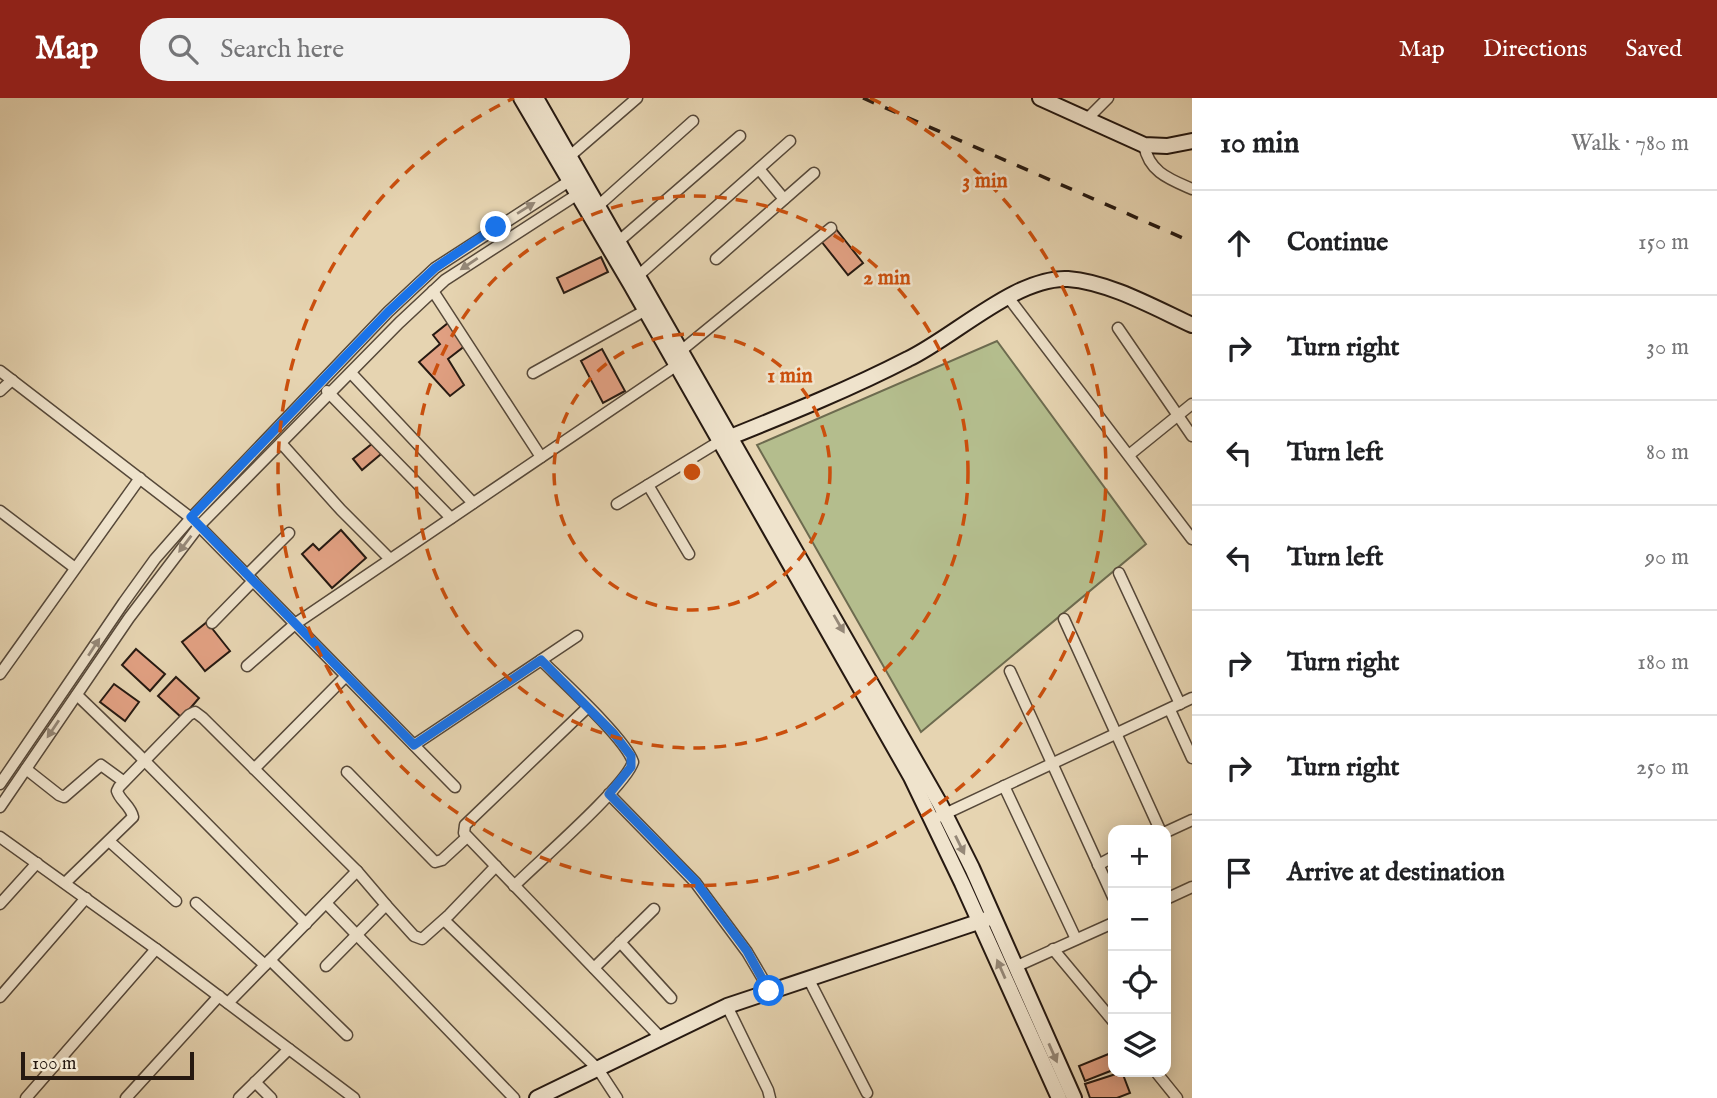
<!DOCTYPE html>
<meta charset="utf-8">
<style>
:root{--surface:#fff;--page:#f2f2f2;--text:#202124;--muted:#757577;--line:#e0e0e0;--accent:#8f2418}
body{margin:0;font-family:"IM FELL English",serif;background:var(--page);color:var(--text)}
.controls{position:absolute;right:21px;bottom:21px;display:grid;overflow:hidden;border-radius:14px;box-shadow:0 4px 18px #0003}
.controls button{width:63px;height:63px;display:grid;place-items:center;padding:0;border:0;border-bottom:2px solid var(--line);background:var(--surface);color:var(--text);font:35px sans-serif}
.scale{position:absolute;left:21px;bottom:18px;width:173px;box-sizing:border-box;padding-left:7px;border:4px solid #261911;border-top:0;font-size:19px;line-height:24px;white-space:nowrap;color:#261911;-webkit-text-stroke:5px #efe3cc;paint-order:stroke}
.stop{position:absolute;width:21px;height:21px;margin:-16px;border:5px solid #1a73e8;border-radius:50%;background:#fff}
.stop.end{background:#1a73e8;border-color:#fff;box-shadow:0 2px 7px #0008}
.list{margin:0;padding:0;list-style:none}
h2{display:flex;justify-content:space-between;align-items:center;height:91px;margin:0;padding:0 28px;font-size:30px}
h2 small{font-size:23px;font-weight:400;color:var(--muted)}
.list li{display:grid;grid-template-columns:46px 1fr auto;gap:21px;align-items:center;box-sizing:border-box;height:105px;padding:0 28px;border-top:2px solid var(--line)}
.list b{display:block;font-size:26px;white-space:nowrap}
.list em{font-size:23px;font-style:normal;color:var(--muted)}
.icon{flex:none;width:38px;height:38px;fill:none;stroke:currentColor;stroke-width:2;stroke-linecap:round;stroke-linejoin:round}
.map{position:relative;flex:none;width:1192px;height:1000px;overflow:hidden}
header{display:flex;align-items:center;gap:42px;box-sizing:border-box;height:98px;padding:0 35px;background:var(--accent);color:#fff}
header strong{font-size:33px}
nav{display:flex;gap:38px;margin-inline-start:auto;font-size:24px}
.search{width:490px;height:63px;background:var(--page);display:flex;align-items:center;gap:18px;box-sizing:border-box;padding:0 24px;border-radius:28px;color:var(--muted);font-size:26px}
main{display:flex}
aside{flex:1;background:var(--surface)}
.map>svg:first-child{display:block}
.green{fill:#b4bd8d;stroke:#6d6b4f;stroke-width:2}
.building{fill:#e1a082;stroke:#261911;stroke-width:2}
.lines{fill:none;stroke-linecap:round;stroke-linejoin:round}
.street-casing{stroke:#564839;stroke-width:13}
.secondary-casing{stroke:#261911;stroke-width:18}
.street{stroke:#efe3cc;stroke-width:10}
.secondary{stroke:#efe3cc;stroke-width:14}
.rail{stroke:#261911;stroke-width:3.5;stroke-dasharray:12 12;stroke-linecap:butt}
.oneway{fill:#958878}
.route{stroke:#1a73e8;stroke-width:9}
.ring{fill:none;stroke:#cb4f0d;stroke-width:3.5;stroke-dasharray:12 9}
.centre{fill:#cb4f0d;stroke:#efe3cc;stroke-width:3.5}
.ring-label{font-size:21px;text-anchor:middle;font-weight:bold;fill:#cb4f0d;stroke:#efe3cc;stroke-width:5;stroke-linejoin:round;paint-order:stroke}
</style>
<header>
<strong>Map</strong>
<div class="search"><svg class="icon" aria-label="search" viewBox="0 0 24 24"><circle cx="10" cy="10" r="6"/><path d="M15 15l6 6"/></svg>Search here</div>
<nav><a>Map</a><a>Directions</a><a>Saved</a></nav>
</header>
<main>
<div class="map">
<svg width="1192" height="1000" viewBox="0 0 1192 1000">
<rect width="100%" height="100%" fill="#e6d4b1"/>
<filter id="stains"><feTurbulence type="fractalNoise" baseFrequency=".00286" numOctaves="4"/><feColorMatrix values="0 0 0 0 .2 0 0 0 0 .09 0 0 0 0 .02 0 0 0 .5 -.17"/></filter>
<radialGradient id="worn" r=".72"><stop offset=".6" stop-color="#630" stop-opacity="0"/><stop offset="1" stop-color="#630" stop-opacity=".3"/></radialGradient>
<path class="green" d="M997 243 1146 446 921 634 757 347Z"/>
<g class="building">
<path d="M836 131 863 165 848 177 821 143Z"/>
<path d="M601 159 608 174 564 195 557 180Z"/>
<path d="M448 225 466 247 448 261 464 287 450 298 419 264 440 246 433 237Z"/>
<path d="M602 251 625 293 603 305 581 263Z"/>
<path d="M373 345 381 356 362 372 353 361Z"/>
<path d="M341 432 366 460 332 490 302 456 313 446 319 452Z"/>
<path d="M207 524 230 553 205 573 182 544Z"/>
<path d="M136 551 165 576 150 593 122 567Z"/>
<path d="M176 579 199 600 182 620 158 598Z"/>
<path d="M114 586 139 604 125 623 100 604Z"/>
<path d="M1111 955 1113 972 1085 983 1079 968Z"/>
<path d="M1122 974 1130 995 1117 1000H1090L1085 986Z"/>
</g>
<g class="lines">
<defs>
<g id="street">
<path d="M1087 21 1108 0"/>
<path d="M1144 47C1149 74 1169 81 1192 91"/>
<path d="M570 58 637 0"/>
<path d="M759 71 784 101"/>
<path d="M598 108 693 23"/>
<path d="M619 143 740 38"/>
<path d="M716 161 814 75"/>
<path d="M639 177 790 43"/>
<path d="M433 193 541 359"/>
<path d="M1008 199 1192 441"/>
<path d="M1118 230 1192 338"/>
<path d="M682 252 831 130"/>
<path d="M0 273 191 420 455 689"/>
<path d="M351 275 473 405"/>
<path d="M533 275 646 212"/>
<path d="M0 293 12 282"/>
<path d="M327 293 451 420"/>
<path d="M281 345 341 412 390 461"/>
<path d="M1129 357 1192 306"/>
<path d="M648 387 689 456"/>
<path d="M617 406 720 343"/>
<path d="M0 413 75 470"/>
<path d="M1119 475 1180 606"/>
<path d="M247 477 289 435"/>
<path d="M1064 521 1160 732"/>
<path d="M212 525 253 483"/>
<path d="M247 568 295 526 677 267"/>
<path d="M1010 573 1113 799"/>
<path d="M0 576 140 380"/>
<path d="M77 597 135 653 306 826"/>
<path d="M588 609 465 727 464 735 661 940"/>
<path d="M1170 612 1192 660"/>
<path d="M414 647 577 538"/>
<path d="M26 671 59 697 64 699 101 667 123 683"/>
<path d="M254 671 346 578"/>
<path d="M347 674 435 764 442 762 467 739"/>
<path d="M0 686 124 504 155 461 191 420 388 214 435 170 574 80"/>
<path d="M1004 688 1076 841"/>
<path d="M609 696 695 784 747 854 770 893"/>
<path d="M0 709 129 520 199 428 399 225 445 182 581 94"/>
<path d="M932 722 1192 600"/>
<path d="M1166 734 1192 722"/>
<path d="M0 739 156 851 354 1000"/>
<path d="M109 743 176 803"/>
<path d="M1098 767 1113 759"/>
<path d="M65 785 133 719C131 708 120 703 117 693L119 689 189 617 195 614 203 620 357 773 386 807 326 868"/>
<path d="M514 788C537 765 626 688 633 664 626 641 561 582 541 562"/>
<path d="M1166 801 1192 789"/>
<path d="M196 805 265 867"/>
<path d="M326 805 514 1000"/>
<path d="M0 806 37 765"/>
<path d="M386 807 414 838 422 841 449 817 496 768"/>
<path d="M444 822 598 971 617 1000"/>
<path d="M620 844 671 900"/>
<path d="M1053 851 1113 923"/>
<path d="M270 862 347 937"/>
<path d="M1015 869 1113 825"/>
<path d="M594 870 654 811"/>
<path d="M808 880 867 995"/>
<path d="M0 899 86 800"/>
<path d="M228 905 357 773"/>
<path d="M727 908 768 992 770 1000"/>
<path d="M1156 974 1177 1000"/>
<path d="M255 984 271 1000"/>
<path d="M26 1000 156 851"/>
<path d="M126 1000 219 898"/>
<path d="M239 1000 289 951"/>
</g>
<g id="secondary">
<path d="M521 0 631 187 911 679 962 785 1059 1000"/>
<path d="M536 0 940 706 972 770 1074 1000"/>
<path d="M1040 0 1144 47 1167 48 1192 43"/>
<path d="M723 342C785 317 848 292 908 261 954 239 1017 178 1068 181 1109 184 1155 210 1192 227"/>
<path d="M537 1000 727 908 987 821"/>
</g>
</defs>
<use href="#street" class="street-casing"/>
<use href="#secondary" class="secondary-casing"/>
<use href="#street" class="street"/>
<use href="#secondary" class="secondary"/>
<path class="rail" d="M863 0 1192 144"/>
</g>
<defs><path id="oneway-solid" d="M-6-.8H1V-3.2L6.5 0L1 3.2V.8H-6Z" transform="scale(1.75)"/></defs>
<g class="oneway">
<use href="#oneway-solid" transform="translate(526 110) rotate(-32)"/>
<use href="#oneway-solid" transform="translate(469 166) rotate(146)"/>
<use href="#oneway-solid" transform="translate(185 446) rotate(127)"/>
<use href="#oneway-solid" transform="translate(839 526) rotate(60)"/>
<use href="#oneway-solid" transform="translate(94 549) rotate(-57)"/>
<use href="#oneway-solid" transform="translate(53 631) rotate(124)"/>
<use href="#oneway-solid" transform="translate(960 747) rotate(64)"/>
<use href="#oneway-solid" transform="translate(1001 871) rotate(-114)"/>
<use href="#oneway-solid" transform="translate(1053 955) rotate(66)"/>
</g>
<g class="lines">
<path class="route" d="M496 129 435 170 388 214 191 419 414 647 541 562 614 636 631 658V669L609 696 695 783 747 853 769 893"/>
</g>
<g class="ring">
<circle cx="692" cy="374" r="138"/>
<circle cx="692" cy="374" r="276"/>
<path d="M870 0A414 414 0 1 1 514 0"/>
</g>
<circle cx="692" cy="374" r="10" class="centre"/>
<g class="ring-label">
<text x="985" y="89">3 min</text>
<text x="887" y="186">2 min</text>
<text x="790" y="284">1 min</text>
</g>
<rect width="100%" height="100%" filter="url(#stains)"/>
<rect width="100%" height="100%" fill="url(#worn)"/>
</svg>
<div class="controls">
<button>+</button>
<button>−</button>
<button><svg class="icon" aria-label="locate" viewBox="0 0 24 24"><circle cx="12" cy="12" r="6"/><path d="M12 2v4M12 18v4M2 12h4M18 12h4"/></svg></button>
<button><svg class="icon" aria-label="layers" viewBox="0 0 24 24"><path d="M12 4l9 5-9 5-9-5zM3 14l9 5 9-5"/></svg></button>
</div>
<div class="scale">100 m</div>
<div class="stop" style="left:769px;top:893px"></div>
<div class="stop end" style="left:496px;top:129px"></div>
</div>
<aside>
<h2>10 min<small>Walk · 780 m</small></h2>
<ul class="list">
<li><svg class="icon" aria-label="ahead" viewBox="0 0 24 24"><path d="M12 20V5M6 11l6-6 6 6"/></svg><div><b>Continue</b></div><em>150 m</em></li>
<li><svg class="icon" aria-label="right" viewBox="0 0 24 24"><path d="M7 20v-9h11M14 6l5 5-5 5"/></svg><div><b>Turn right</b></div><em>30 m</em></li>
<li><svg class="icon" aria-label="left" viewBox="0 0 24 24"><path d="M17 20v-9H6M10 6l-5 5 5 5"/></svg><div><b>Turn left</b></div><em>80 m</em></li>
<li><svg class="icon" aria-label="left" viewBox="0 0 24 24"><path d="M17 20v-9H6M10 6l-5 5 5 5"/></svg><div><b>Turn left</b></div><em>90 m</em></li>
<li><svg class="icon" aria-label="right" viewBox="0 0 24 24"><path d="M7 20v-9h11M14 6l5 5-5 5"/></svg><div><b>Turn right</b></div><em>180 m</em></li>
<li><svg class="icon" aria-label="right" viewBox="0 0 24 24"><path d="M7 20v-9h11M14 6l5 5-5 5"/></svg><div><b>Turn right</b></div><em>250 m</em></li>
<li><svg class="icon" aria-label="arrive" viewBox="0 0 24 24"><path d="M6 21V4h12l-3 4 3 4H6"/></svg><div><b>Arrive at destination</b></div></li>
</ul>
</aside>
</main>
